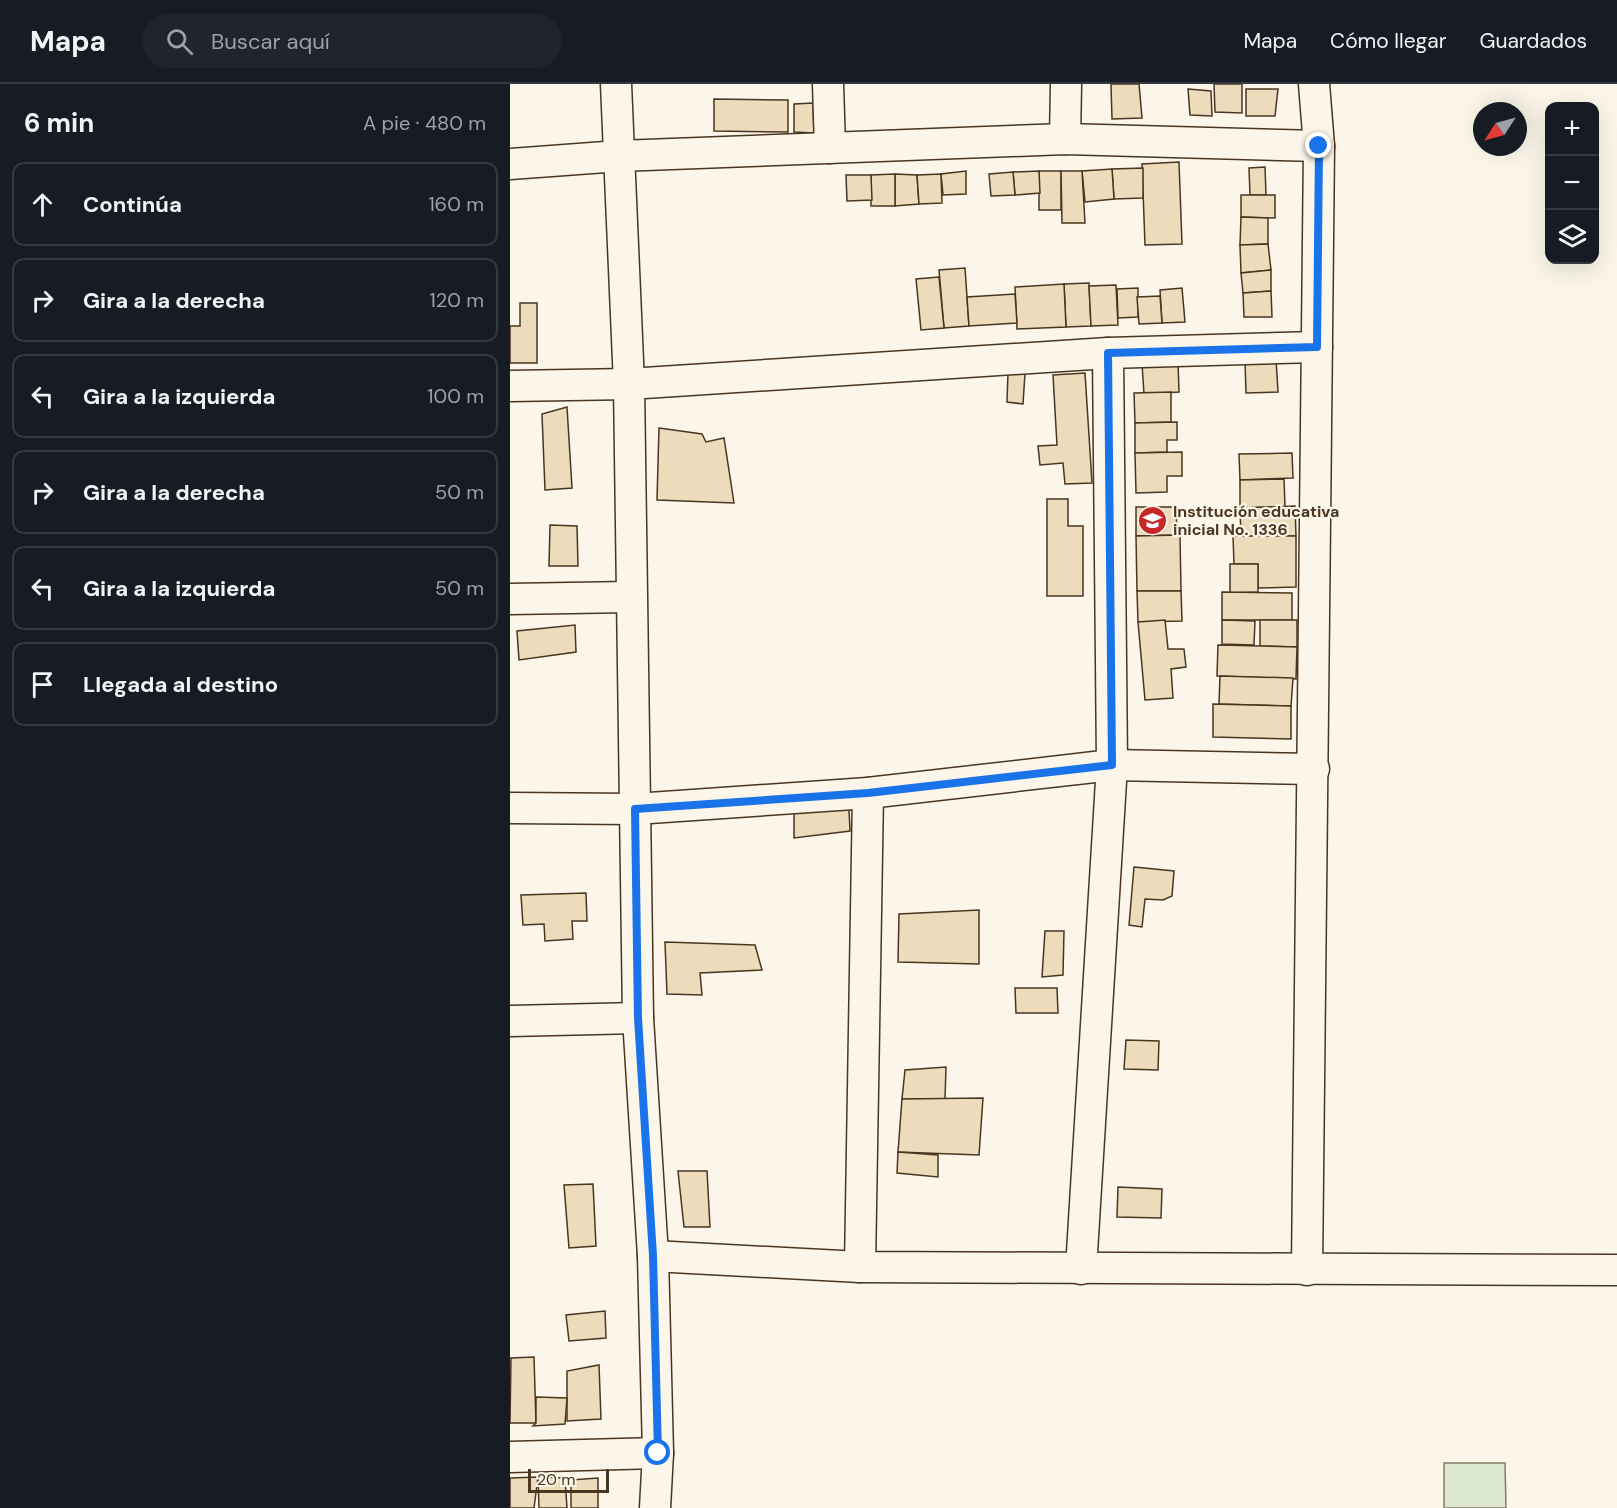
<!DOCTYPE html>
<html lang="es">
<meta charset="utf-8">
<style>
:root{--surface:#171b24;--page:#20242c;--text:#f1f3f6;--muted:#9ea1a6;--line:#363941}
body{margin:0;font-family:"DM Sans",sans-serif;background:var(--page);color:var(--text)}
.controls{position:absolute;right:18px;top:18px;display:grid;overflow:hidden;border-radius:12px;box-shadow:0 6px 24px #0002}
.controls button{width:54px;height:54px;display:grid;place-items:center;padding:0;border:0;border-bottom:2px solid var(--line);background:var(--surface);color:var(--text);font:30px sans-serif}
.compass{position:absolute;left:963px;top:18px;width:54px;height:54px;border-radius:50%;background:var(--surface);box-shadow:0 6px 24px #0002;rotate:234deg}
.scale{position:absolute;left:18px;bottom:15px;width:81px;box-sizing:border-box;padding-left:6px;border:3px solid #4a3520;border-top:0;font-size:16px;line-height:21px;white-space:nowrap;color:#4a3520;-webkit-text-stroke:4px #fbf6e9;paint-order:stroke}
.stop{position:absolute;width:18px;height:18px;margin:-14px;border:4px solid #1a73e8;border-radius:50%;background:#fff}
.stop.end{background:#1a73e8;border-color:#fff;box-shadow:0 2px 6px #0008}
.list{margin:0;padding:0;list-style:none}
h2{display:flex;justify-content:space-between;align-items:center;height:78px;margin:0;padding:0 24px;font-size:26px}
h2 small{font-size:20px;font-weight:400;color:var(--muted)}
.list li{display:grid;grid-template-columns:39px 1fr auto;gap:18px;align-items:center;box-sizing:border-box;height:84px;margin:0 12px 12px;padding:0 12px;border:2px solid var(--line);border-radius:12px}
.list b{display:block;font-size:22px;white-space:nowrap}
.list em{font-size:20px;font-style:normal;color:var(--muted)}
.icon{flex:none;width:33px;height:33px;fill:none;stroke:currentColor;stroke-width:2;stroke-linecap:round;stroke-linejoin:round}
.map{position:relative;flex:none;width:1107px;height:1424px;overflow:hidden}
header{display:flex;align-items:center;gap:36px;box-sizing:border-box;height:84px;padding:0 30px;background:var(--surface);border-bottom:2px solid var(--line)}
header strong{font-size:28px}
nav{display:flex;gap:33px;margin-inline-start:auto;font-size:21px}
.search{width:420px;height:54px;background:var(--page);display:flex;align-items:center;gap:15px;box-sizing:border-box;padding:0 21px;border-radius:33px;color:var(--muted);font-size:22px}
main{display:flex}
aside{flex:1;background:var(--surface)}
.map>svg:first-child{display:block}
.green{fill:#dce7d0;stroke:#887966;stroke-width:1.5}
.building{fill:#ecdcbc;stroke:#4a3520;stroke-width:1.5}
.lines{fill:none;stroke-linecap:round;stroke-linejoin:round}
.minor-casing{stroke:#4a3520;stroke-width:33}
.minor{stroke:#fbf6e9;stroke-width:30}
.route{stroke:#1a73e8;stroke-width:8}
.labels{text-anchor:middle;stroke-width:4.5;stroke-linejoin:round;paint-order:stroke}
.poi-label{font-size:16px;font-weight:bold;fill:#4a3520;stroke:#fbf6e9;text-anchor:start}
</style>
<header>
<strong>Mapa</strong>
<div class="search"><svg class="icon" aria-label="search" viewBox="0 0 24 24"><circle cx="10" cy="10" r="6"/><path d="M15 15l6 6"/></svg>Buscar aquí</div>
<nav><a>Mapa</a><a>Cómo llegar</a><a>Guardados</a></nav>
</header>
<main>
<aside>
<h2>6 min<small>A pie · 480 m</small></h2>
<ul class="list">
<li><svg class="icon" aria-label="ahead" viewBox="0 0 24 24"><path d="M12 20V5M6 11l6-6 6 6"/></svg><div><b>Continúa</b></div><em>160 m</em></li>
<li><svg class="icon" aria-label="right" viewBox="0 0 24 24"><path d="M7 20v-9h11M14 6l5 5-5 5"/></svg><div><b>Gira a la derecha</b></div><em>120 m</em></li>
<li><svg class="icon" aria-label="left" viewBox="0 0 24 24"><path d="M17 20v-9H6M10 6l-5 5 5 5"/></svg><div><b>Gira a la izquierda</b></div><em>100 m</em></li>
<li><svg class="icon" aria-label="right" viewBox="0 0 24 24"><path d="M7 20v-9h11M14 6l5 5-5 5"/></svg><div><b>Gira a la derecha</b></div><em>50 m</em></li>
<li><svg class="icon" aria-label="left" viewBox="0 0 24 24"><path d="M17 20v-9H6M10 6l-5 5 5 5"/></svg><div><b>Gira a la izquierda</b></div><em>50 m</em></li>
<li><svg class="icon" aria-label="arrive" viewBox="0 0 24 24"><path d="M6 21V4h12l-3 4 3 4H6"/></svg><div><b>Llegada al destino</b></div></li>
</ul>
</aside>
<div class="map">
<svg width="1107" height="1424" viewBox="0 0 1107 1424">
<rect width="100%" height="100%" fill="#fbf6e9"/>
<path class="green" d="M934 1379H995L996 1424H934Z"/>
<g class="building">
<path d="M601 0H629L632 34 602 35Z"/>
<path d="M704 0H732V29L705 28Z"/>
<path d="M678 5 701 7 702 32 680 31Z"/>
<path d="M736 5H768L765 32H736Z"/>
<path d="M204 15 278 16V48L204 47Z"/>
<path d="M303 19 304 49 284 48V20Z"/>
<path d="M669 78 672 160 635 161 632 80Z"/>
<path d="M755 83 756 111H740L739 84Z"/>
<path d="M633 84V114L604 115 602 85Z"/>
<path d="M602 85 604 115 575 118 572 87Z"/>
<path d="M456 87V110L433 111 431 90Z"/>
<rect x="529" y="87" width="22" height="39"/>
<path d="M529 87 530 109 505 111 503 88Z"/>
<path d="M551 87H572L575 139H552Z"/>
<path d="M503 88 505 111 481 112 479 90Z"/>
<path d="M385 90 407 91 409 120 385 122Z"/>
<path d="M385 90V122H361V91Z"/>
<path d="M431 90 432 119 409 120 407 91Z"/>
<path d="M336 91H361L362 116 337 117Z"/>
<path d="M731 111H765V134L731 133Z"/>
<path d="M731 133 758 134V160L730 161Z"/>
<path d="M758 160 761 186 731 189 730 161Z"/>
<path d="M455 184 459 242 434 244 429 186Z"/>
<path d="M761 186V207L733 209 731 189Z"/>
<path d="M429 193 434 244 411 246 406 195Z"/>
<path d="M579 199 581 242 556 243 554 200Z"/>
<path d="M554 200 556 243 507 245 505 203Z"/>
<path d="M606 201 608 241 581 242 579 202Z"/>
<path d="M628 204V233L608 234 607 205Z"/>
<path d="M672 204 675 238 652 239 650 206Z"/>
<path d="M761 207 762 233H734L733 209Z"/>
<path d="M505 210 507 239 459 242 457 213Z"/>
<path d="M650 212 652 239 629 240 627 213Z"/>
<path d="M10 219H27V279H0V242H10Z"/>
<path d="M766 275 768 308 736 309 735 276Z"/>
<path d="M668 278 669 308 634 310 632 280Z"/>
<path d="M498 288 515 289 513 320 497 318Z"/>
<path d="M575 289 582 399 555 400 553 379 530 381 528 362 547 361 543 291Z"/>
<path d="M661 308V338L625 339 624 309Z"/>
<path d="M57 323 62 404 35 406 32 330Z"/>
<path d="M667 338V356H657V368L625 369V339Z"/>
<path d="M149 344 192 350 196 358 214 354 224 419 147 416Z"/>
<path d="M672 368V392H657V408L626 409 625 369Z"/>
<path d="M782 369 783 394 730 396 729 370Z"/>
<path d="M774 395 775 423 730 424V396Z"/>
<path d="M537 415H558V442H573V512H537Z"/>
<path d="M785 422 786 452 731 453 730 424Z"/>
<path d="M626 423H666L667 451 626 452Z"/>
<path d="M40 441 67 442 68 482H39Z"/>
<path d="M670 451 671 507H627L626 452Z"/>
<path d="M723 452H786V503L748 504V480H724Z"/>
<path d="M720 480H748V508L720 509Z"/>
<path d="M627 507H671L672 537 628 538Z"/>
<path d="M712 508 782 509V536H712Z"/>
<path d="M655 536 658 565H674L676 583 661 585 663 614 635 616 628 538Z"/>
<path d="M712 536 745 537 744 561 712 560Z"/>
<path d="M750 536H787V563L750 562Z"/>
<path d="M65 541 66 568 9 576 7 547Z"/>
<path d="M708 561 787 563 786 595 707 592Z"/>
<path d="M710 592 783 594 781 622 709 620Z"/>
<path d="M703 620 781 622V655L703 653Z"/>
<path d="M284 725 339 726 340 747 284 754Z"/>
<path d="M624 783 664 787 662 812 653 816 635 815 632 843 619 841Z"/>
<path d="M76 809 77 837H62L63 855 35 857 34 840 13 841 11 811Z"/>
<path d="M469 826V880L388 878 389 830Z"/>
<path d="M535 847H554L553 891 532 893Z"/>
<path d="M155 858 245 861 252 886 190 889 192 911 157 910Z"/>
<path d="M505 904H547L548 929H506Z"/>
<path d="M616 956 649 957 648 986 614 985Z"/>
<path d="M436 983 435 1015H392L395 986Z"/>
<path d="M473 1014 469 1071 388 1068 392 1015Z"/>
<path d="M388 1068 428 1071V1093L387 1089Z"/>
<path d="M168 1087H197L200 1143H174Z"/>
<path d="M83 1100 86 1162 59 1164 54 1101Z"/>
<path d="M608 1103 652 1105 651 1134 607 1133Z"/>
<path d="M95 1227 96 1254 59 1257 56 1231Z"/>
<path d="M24 1273 26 1339H0L1 1274Z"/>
<path d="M89 1281 91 1335 57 1337V1287Z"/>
<path d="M26 1313 57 1314 55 1340 23 1342 26 1339Z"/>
<path d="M28 1393 55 1394 57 1424H29Z"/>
<path d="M28 1393 24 1424H0V1394Z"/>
<path d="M88 1394V1424H61V1396Z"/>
</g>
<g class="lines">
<defs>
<g id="minor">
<path d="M106 0 119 300 128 934 143 1172 148 1369 145 1424"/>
<path d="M318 0 320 64"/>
<path d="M555 55 556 0"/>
<path d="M0 80 109 72 555 55 809 62"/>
<path d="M0 302 119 300 598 269 807 263"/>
<path d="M0 515 120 513"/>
<path d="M0 724 125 725 358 709 602 681 804 685"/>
<path d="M0 937 128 934"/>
<path d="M143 1172 350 1183 1107 1186"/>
<path d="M350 1183 358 709"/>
<path d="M571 1185 602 681 598 269"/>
<path d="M797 1186 809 62 804 0"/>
<path d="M0 1373 148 1369"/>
</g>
</defs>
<use href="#minor" class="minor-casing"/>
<use href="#minor" class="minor"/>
</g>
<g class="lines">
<path class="route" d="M148 1369 143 1172 128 934 125 725 358 709 602 681 598 269 807 263 809 62"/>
</g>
<defs>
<symbol id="school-disc" viewBox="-11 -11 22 22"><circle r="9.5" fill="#c62828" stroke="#fbf6e9"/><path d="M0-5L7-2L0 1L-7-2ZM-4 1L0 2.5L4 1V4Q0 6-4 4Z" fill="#fff"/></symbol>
</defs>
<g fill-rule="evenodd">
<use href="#school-disc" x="626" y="420" width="33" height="33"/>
</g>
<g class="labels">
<g class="poi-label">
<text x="663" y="433">Institución educativa<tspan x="663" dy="18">inicial No. 1336</tspan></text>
</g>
</g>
</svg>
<div class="controls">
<button>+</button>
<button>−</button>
<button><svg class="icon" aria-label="layers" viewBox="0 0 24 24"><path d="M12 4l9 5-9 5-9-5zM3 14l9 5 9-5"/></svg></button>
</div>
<svg class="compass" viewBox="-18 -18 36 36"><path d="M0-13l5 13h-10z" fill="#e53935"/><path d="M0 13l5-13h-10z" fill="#9ea1a6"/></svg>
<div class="scale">20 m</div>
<div class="stop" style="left:148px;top:1369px"></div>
<div class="stop end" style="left:809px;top:62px"></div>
</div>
</main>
